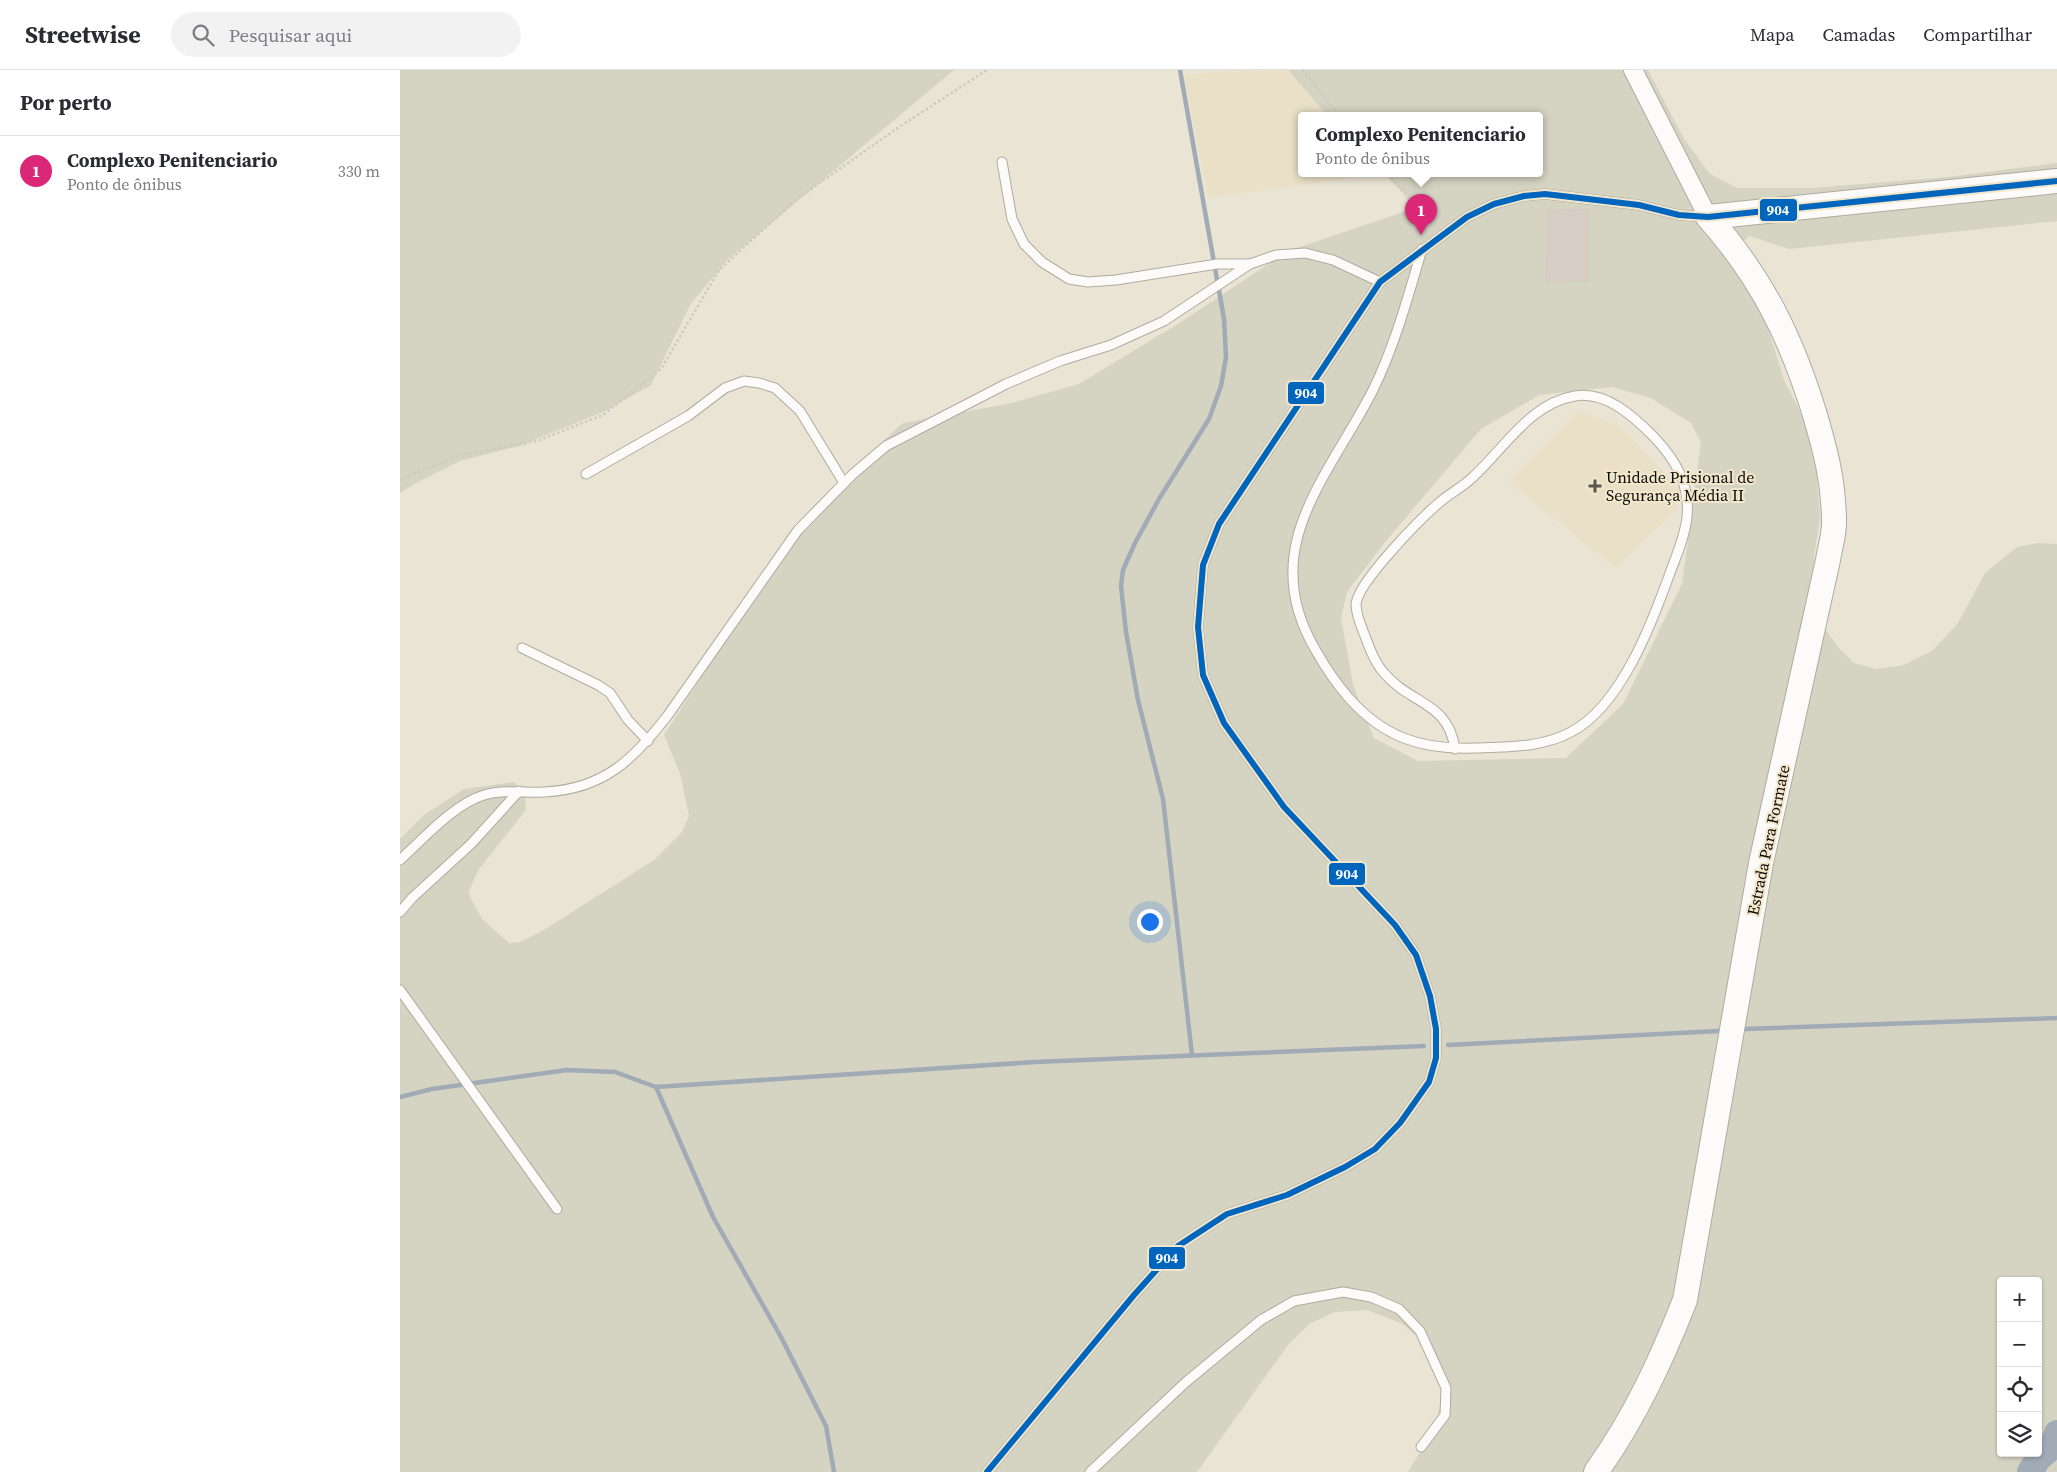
<!DOCTYPE html>
<html lang="pt">
<meta charset="utf-8">
<style>
:root{--surface:#fff;--page:#f2f2f3;--text:#2b2b33;--muted:#7c7c81;--line:#e1e1e2;--accent:#db2777}
body{margin:0;font-family:"Source Serif 4",serif;background:var(--page);color:var(--text)}
.controls{position:absolute;right:15px;bottom:15px;display:grid;overflow:hidden;border-radius:5px;box-shadow:0 1px 4px #0004}
.controls button{width:45px;height:45px;display:grid;place-items:center;padding:0;border:0;border-bottom:1px solid var(--line);background:var(--surface);color:var(--text);font:25px sans-serif}
.you{position:absolute;left:749px;top:851px;width:18px;height:18px;margin:-12px;border:4px solid #fff;border-radius:50%;background:#1a73e8;box-shadow:0 0 0 8px #1a73e833}
.badge{display:grid;place-items:center;width:32px;height:32px;border-radius:50%;background:var(--accent);color:#fff;font-size:16px;font-weight:700}
.pin{position:absolute;translate:-50% -41px;filter:drop-shadow(0 1px 2px #0008)}
.pin::after{content:'';position:absolute;top:26px;width:18px;height:15px;background:inherit;clip-path:polygon(0 0,100% 0,50% 100%)}
.popup{position:absolute;left:898px;top:42px;width:245px;height:65px;box-sizing:border-box;display:grid;place-content:center;border-radius:5px;background:var(--surface);filter:drop-shadow(0 1px 4px #0005);font-size:16px;white-space:nowrap;color:var(--muted)}
.popup b{font-size:19px;color:var(--text)}
.popup::after{content:'';position:absolute;left:50%;top:100%;margin-left:-10px;border:10px solid transparent;border-top-color:var(--surface)}
.list{margin:0;padding:0;list-style:none}
h2{display:flex;justify-content:space-between;align-items:center;height:65px;margin:0;padding:0 20px;font-size:21px}
h2 small{font-size:16px;font-weight:400;color:var(--muted)}
.list li{display:grid;grid-template-columns:32px 1fr auto;gap:15px;align-items:center;box-sizing:border-box;height:70px;padding:0 20px;border-top:1px solid var(--line)}
.list b{display:block;font-size:19px;white-space:nowrap}
.list p{margin:0;font-size:16px;white-space:nowrap;color:var(--muted)}
.list em{font-size:16px;font-style:normal;color:var(--muted)}
.icon{flex:none;width:28px;height:28px;fill:none;stroke:currentColor;stroke-width:2;stroke-linecap:round;stroke-linejoin:round}
.map{position:relative;flex:none;width:1657px;height:1402px;overflow:hidden}
header{display:flex;align-items:center;gap:30px;box-sizing:border-box;height:70px;padding:0 25px;background:var(--surface);border-bottom:1px solid var(--line)}
header strong{font-size:24px}
nav{display:flex;gap:28px;margin-inline-start:auto;font-size:18px}
.search{width:350px;height:45px;background:var(--page);display:flex;align-items:center;gap:12px;box-sizing:border-box;padding:0 18px;border-radius:28px;color:var(--muted);font-size:19px}
main{display:flex}
aside{flex:1;background:var(--surface)}
.map>svg:first-child{display:block}
.built{fill:#e9e0c7}
.green{fill:#d5d3c2;fill-rule:evenodd}
.lines{fill:none;stroke-linecap:round;stroke-linejoin:round}
.stream{stroke:#a0abb6;stroke-width:4.5}
.river{stroke:#a0abb6;stroke-width:26}
.building{fill:#d6cec5;stroke:#d2cbc2}
.lane-casing{stroke:#afaba0;stroke-width:11}
.street-casing{stroke:#afaba0;stroke-width:20}
.secondary-casing{stroke:#afaba0;stroke-width:26}
.path{stroke:#cbcac5;stroke-width:2.5;stroke-dasharray:2.5 2.5;stroke-linecap:butt}
.lane{stroke:#fcfbf9;stroke-width:9}
.street{stroke:#fcfbf9;stroke-width:18}
.secondary{stroke:#fcfbf9;stroke-width:24}
.bus-1-casing{stroke:#f2e7cd;stroke-width:10}
.bus-1{stroke:#0065bd;stroke-width:6}
.poi-dot{fill:#5b574d;stroke:#f2e7cd;stroke-width:2}
.labels{text-anchor:middle;stroke-width:4;stroke-linejoin:round;paint-order:stroke}
.poi-label{font-size:16px;fill:#0e0b04;stroke:#f2e7cd;text-anchor:start}
.street-label{font-size:16px;fill:#0e0b04;stroke:#f2e7cd}
.line-badge{stroke:#f2e7cd;stroke-width:2}
.badge-label{font-size:14px;text-anchor:middle;font-weight:bold;fill:#fff}
</style>
<header>
<strong>Streetwise</strong>
<div class="search"><svg class="icon" aria-label="search" viewBox="0 0 24 24"><circle cx="10" cy="10" r="6"/><path d="M15 15l6 6"/></svg>Pesquisar aqui</div>
<nav><a>Mapa</a><a>Camadas</a><a>Compartilhar</a></nav>
</header>
<main>
<aside>
<h2>Por perto<small></small></h2>
<ul class="list">
<li><span class="badge">1</span><div><b>Complexo Penitenciario</b><p>Ponto de ônibus</p></div><em>330 m</em></li>
</ul>
</aside>
<div class="map">
<svg width="1657" height="1402" viewBox="0 0 1657 1402">
<rect width="100%" height="100%" fill="#eae4d5"/>
<g class="built">
<path d="M863 0H887L928 46H902V104H946L947 109 808 128 784 4Z"/>
<path d="M1178 341 1222 357 1281 421 1276 441 1215 498 1108 411Z"/>
</g>
<g class="green">
<path d="M0 0H554L326 191 290 235 251 315 203 342 119 376 60 391 20 411 0 423Z"/>
<path d="M888 0H1248L1284 69 1310 104 1337 118H1413L1548 107 1657 93V151L1389 179 1350 166 1340 174 1333 195 1366 252 1384 310 1408 357 1416 393 1420 448 1414 487 1417 529 1423 556 1439 578 1454 593 1476 599 1504 595 1533 580 1558 553 1585 503 1617 477 1638 473 1657 474V1402H1008L1037 1354 1044 1306 1034 1281 1001 1253 967 1240 935 1242 909 1254 888 1275 797 1402H0V769L24 745 64 719 114 712 125 724 126 740 79 799 68 823 82 849 109 873 121 872 147 858 254 790 282 762 289 746 280 703 264 665 347 537 431 424 451 400 503 353 612 333 679 314 781 252 888 181 1018 137 984 104H1140V46H928ZM1212 317 1251 328 1291 353 1301 373 1282 514 1223 634 1166 688 1018 691 974 668 953 615 941 548 947 522 986 471 1081 359 1139 325ZM1601 1211H1638V1383H1601Z"/>
</g>
<g class="lines">
<g class="stream">
<path d="M780 0 824 249 826 287 821 316 809 349 759 429 735 473 723 500 721 516 726 562 738 630 763 729 792 985"/>
<path d="M1345 959 1657 948"/>
<path d="M1048 975 1318 961"/>
<path d="M256 1017 313 1147 381 1267 426 1356 434 1402"/>
<path d="M0 1027 32 1019 167 1000 215 1002 256 1017 635 992 1024 976"/>
</g>
<path class="river" d="M1630 1402 1638 1389 1652 1377 1657 1363"/>
</g>
<path class="building" d="M1189 139 1188 211 1146 212 1148 140Z"/>
<g class="lines">
<defs>
<g id="lane">
<path d="M602 92 612 149 624 174 642 192 669 209 688 212 716 210 817 194H850"/>
<path d="M1022 179C1008 227 995 275 973 320 928 408 856 478 915 579 925 597 935 612 948 627 983 667 1021 680 1074 678 1107 677 1141 678 1171 662 1221 636 1252 553 1270 503 1277 484 1285 466 1287 447 1290 414 1276 390 1253 366 1233 346 1206 321 1175 326 1130 333 1104 379 1073 407 1063 417 1050 423 1040 432 1021 448 958 512 956 534 956 545 961 556 965 566 970 579 975 593 984 603 1011 635 1048 631 1055 679"/>
<path d="M186 404 288 346 325 318 344 311 359 313 375 318 400 341 444 413"/>
<path d="M122 578 198 615 210 623 228 650 248 671"/>
<path d="M0 790C23 769 54 734 84 725 103 719 125 723 145 722 204 719 234 689 268 645L398 460 453 404 486 376 606 314 660 291 711 275 764 251 850 194 876 185 905 183 933 190 980 212"/>
<path d="M0 842 12 828 71 774 119 721"/>
<path d="M0 920 157 1139"/>
<path d="M587 1402 734 1225 778 1176 827 1144 887 1125 945 1097 975 1079 1000 1053 1029 1012 1036 988V959L1030 926 1016 885 995 855 884 737 824 653 803 605 798 557 803 495 819 454 980 212 1067 147 1094 134 1124 126 1145 124 1239 135 1279 145 1308 147"/>
<path d="M690 1402 786 1312 861 1250 894 1231 943 1222 971 1227 999 1239 1020 1261 1046 1318 1045 1345 1021 1377"/>
</g>
<path id="street" d="M1233 0 1308 147"/>
<g id="secondary">
<path d="M1308 147 1657 111"/>
<path d="M1196 1402C1234 1349 1261 1291 1285 1230L1361 793 1428 490C1430 477 1435 462 1434 449 1433 409 1426 383 1415 345 1391 267 1362 208 1308 147"/>
</g>
</defs>
<use href="#lane" class="lane-casing"/>
<use href="#street" class="street-casing"/>
<use href="#secondary" class="secondary-casing"/>
<g class="path">
<path d="M902 0 940 46"/>
<path d="M988 104 1017 138"/>
<path d="M0 410 57 386 137 371 203 345 261 299 319 200 397 129 499 57 587 0"/>
</g>
<use href="#lane" class="lane"/>
<use href="#street" class="street"/>
<use href="#secondary" class="secondary"/>
<defs>
<path id="bus-1" d="M587 1402 734 1225 778 1176 827 1144 887 1125 945 1097 975 1079 1000 1053 1029 1012 1036 988V959L1030 926 1016 885 995 855 884 737 824 653 803 605 798 557 803 495 819 454 980 212 1067 147 1094 134 1124 126 1145 124 1239 135 1279 145 1308 147 1657 111"/>
</defs>
<use href="#bus-1" class="bus-1-casing"/>
<use href="#bus-1" class="bus-1"/>
</g>
<path class="poi-dot" d="M1192.5 408.5h5v5h5v5h-5v5h-5v-5h-5v-5h5z"/>
<g class="labels">
<g class="poi-label">
<text x="1206" y="413">Unidade Prisional de<tspan x="1206" dy="18">Segurança Média II</tspan></text>
</g>
<g class="street-label">
<text transform="translate(1368 770) rotate(-78)" y="6">Estrada Para Formate</text>
</g>
</g>
<g class="line-badge">
<rect x="1359" y="128" width="39" height="24" rx="5" fill="#0065bd"/>
<rect x="887" y="311" width="38" height="24" rx="5" fill="#0065bd"/>
<rect x="928" y="792" width="38" height="24" rx="5" fill="#0065bd"/>
<rect x="748" y="1176" width="38" height="24" rx="5" fill="#0065bd"/>
</g>
<g class="badge-label">
<text x="1378" y="145">904</text>
<text x="906" y="328">904</text>
<text x="947" y="809">904</text>
<text x="767" y="1193">904</text>
</g>
</svg>
<div class="controls">
<button>+</button>
<button>−</button>
<button><svg class="icon" aria-label="locate" viewBox="0 0 24 24"><circle cx="12" cy="12" r="6"/><path d="M12 2v4M12 18v4M2 12h4M18 12h4"/></svg></button>
<button><svg class="icon" aria-label="layers" viewBox="0 0 24 24"><path d="M12 4l9 5-9 5-9-5zM3 14l9 5 9-5"/></svg></button>
</div>
<div class="you"></div>
<div class="pin badge" style="left:1021px;top:165px">1</div>
<div class="popup"><b>Complexo Penitenciario</b>Ponto de ônibus</div>
</div>
</main>
